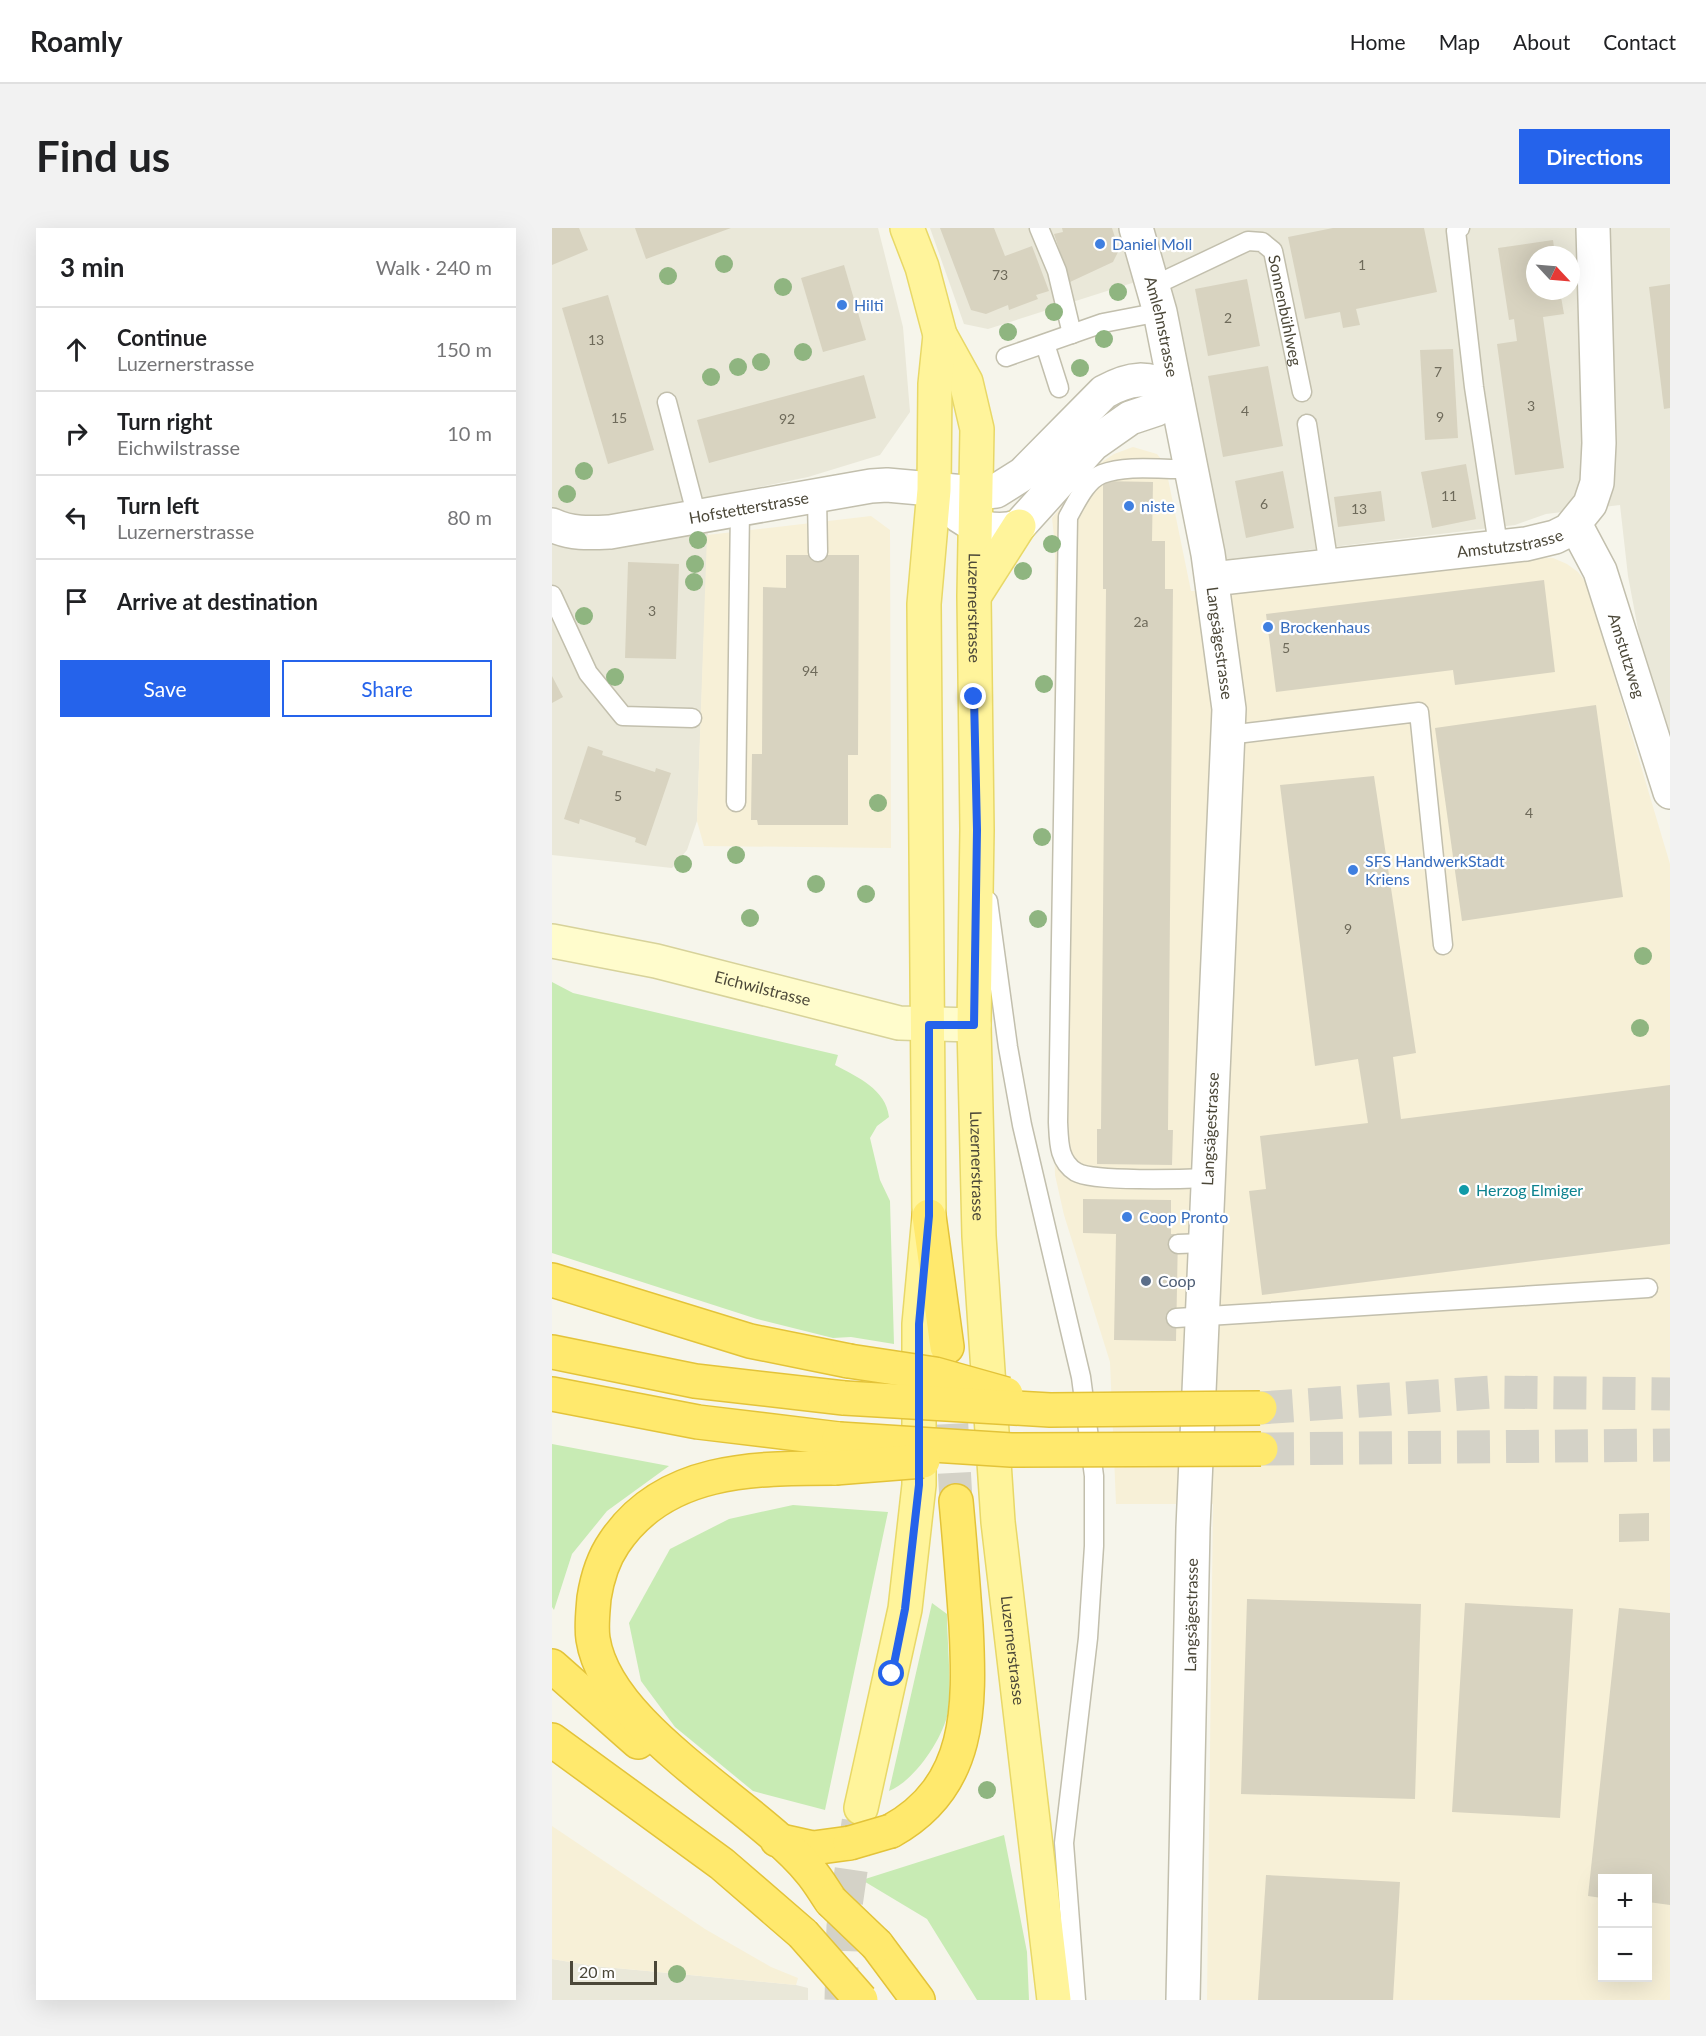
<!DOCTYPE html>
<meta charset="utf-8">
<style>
:root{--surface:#fff;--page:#f2f2f2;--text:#202124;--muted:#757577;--line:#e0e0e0;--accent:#2563eb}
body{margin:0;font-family:Lato,sans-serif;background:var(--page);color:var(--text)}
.controls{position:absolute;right:18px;bottom:18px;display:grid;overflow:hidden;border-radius:0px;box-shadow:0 6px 24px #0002}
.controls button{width:54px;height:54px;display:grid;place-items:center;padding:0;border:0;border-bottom:2px solid var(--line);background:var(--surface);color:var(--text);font:30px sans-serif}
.compass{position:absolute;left:974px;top:18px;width:54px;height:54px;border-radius:50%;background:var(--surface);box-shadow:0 6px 24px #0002;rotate:116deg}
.scale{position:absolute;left:18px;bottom:15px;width:87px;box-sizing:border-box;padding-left:6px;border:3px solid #4b4738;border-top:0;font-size:16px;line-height:21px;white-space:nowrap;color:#4b4738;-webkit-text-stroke:4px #fff;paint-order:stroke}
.stop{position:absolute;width:18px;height:18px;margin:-14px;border:4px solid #2563eb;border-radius:50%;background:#fff}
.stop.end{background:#2563eb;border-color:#fff;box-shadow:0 2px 6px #0008}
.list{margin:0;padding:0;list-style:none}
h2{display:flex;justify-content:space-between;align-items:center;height:78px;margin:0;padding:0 24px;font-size:26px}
h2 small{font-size:20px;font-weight:400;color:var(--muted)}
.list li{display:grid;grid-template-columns:39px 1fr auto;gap:18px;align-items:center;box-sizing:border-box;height:84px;padding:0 24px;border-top:2px solid var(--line)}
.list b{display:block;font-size:22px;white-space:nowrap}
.list p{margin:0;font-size:20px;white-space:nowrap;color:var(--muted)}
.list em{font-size:20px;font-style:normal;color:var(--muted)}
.actions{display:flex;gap:12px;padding:18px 24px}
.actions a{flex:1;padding:14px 0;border:2px solid var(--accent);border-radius:0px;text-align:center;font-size:21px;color:var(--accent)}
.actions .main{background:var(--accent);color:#fff}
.icon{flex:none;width:33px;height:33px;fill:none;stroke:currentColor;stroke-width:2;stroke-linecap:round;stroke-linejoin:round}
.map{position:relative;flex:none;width:1118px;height:1772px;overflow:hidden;border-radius:0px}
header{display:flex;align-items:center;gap:36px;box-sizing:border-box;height:84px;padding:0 30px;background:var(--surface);border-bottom:2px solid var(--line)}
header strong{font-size:28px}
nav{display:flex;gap:33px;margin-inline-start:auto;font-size:21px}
.intro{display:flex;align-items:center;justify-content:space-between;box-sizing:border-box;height:144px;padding:0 36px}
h1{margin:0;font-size:42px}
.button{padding:15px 27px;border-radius:0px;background:var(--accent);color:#fff;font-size:21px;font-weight:700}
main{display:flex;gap:36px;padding:0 36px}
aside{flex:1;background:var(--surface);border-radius:0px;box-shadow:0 6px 24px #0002}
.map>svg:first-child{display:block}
.residential{fill:#eae8d9;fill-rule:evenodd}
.commercial{fill:#f7f0d7;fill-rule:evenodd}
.green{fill:#c8ebb4}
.building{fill:#d8d3c0}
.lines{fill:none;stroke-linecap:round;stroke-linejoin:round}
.primary-tunnel{stroke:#d4d2c7;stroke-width:33;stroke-dasharray:33 16;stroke-linecap:butt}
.highway-tunnel{stroke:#d4d2c7;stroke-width:33;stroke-dasharray:33 16;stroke-linecap:butt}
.lane-casing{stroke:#c2bfad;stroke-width:21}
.street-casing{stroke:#c2bfad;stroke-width:36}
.secondary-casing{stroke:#d7d29a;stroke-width:36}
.primary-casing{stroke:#e8d867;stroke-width:36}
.highway-casing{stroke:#e3c339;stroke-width:36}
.lane{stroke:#fff;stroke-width:18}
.street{stroke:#fff;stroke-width:33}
.secondary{stroke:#fffccc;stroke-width:33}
.primary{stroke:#fff49b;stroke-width:33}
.highway{stroke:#ffe96d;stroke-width:33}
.highway-bridge-casing{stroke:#e3c339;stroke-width:36;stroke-linecap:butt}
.highway-bridge{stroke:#ffe96d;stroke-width:33}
.tree{fill:#8fb580}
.route{stroke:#2563eb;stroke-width:8}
.shop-dot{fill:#3f7fe0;stroke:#fff;stroke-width:2}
.culture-dot{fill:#0f9aa8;stroke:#fff;stroke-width:2}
.service-dot{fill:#5c6f8a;stroke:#fff;stroke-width:2}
.labels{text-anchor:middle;stroke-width:4.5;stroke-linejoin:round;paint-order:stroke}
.number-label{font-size:14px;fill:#6e6a5a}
.shop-label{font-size:16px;fill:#366cbe;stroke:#fff;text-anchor:start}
.street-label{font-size:16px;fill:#4b4738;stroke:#fff}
.culture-label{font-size:16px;fill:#0d838f;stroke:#fff;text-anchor:start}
.service-label{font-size:16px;fill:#4e5e75;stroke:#fff;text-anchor:start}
</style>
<header>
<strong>Roamly</strong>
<nav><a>Home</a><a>Map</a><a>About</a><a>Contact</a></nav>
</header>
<div class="intro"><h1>Find us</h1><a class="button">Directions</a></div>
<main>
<aside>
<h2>3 min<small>Walk · 240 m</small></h2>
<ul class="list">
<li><svg class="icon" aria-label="ahead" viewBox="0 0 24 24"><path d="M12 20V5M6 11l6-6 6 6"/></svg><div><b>Continue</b><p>Luzernerstrasse</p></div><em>150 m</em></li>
<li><svg class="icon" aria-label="right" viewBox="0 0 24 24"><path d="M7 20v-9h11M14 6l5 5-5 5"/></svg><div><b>Turn right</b><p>Eichwilstrasse</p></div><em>10 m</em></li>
<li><svg class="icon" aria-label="left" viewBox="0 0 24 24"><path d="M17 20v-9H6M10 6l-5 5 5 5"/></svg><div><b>Turn left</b><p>Luzernerstrasse</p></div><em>80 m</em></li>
<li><svg class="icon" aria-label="arrive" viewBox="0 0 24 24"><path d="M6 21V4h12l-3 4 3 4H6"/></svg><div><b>Arrive at destination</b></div></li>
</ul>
<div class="actions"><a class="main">Save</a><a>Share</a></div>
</aside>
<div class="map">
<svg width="1118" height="1772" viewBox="0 0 1118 1772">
<rect width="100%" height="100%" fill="#f6f5eb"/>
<g class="residential">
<path d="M0 0H326L351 99 358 184 328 227 256 249 178 265 156 301 145 593 135 622 120 640 0 627Z"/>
<path d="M378 0H588L602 48 436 101 412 96Z"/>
<path d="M597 0H1118V523L1095 449 1076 348 1068 277 994 286 963 297 664 333ZM983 27H1019V63H983Z"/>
<path d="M0 1731 42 1738 244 1757 256 1760V1772H0Z"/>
</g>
<g class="commercial">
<path d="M581 219 605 226 613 236 639 363 698 364 973 329 1001 330 1015 336 1026 344 1039 361 1053 417 1118 636V1772H655L661 1276H564L558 1134 512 987 503 947 501 870 503 318 500 290 544 238 562 226ZM1050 1650H1096V1750H1050Z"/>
<path d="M319 288 338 302 339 620 152 618 145 593 155 307Z"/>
<path d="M0 1598 153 1701 219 1739 246 1750 244 1757 42 1738 0 1731Z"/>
</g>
<g class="green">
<path d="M0 754 21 765 286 827 283 837C305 849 334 861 337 889L325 898 318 910 328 952 338 973 342 1116 299 1109 281 1110 205 1091 0 1025Z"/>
<path d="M0 1216 117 1238 55 1283 20 1326 2 1382 0 1379Z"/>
<path d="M241 1277 336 1284 273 1582 201 1563 123 1499 89 1453 77 1395 118 1321 177 1291Z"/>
<path d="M380 1375 395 1386C395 1413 400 1459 396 1484 391 1511 362 1553 337 1563Z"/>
<path d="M452 1607 475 1724 477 1772H425L375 1691 310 1652Z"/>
</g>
<g class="building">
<path d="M0 0H27L36 22 0 37Z"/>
<path d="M83 0H179L94 31Z"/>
<path d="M388 0H442L453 28 480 18 497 63 484 67 486 71 457 82 456 77 434 86 419 82Z"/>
<path d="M510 0H560L567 22 561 34 518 54 502 6 511 4Z"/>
<path d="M781 0H872L885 64 804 81 808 97 791 100 788 84 753 91 736 9Z"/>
<path d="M1001 12 1003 27H983V63H1008L1012 86 991 89 1012 240 963 247 945 116 965 113 962 91 957 92 946 20Z"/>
<path d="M292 37 314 112 271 124 249 50Z"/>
<path d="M695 51 708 118 656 128 643 61Z"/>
<path d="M1118 56V180L1112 181 1097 59Z"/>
<path d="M56 67 102 222 56 236 10 80Z"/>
<path d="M901 121 906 210 873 212 868 122Z"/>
<path d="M716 138 731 218 671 229 656 148Z"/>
<path d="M312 147 324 190 157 235 145 192Z"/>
<path d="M914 236 924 291 880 300 869 244Z"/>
<path d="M731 243 742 300 694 310 683 253Z"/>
<path d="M551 253 601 254 600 313H613V361H621L616 902H621L620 937 545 936V901H549L554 361H551Z"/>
<path d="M829 263 833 293 786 299 782 269Z"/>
<path d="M234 327H307L306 527H296V597H206L205 592H199L200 526H210L211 359 234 360Z"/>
<path d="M76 334 127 336 124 431 73 430Z"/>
<path d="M992 352 1003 444 903 457 901 442 724 464 714 386Z"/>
<path d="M0 448 11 469 0 475Z"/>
<path d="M1044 477 1071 669 910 693 883 500Z"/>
<path d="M36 518 51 523 50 527 103 544 104 540 119 545 94 618 83 614 84 610 28 591 27 596 12 591Z"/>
<path d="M822 548 864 825 841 829 849 891 1118 857V1016L710 1067 697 963 714 961 708 908 816 895 806 831 763 838 728 557Z"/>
<path d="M531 971 619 972V1006H626L624 1113 562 1112 564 1006 531 1005Z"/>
<path d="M1097 1285V1313L1067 1314V1286Z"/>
<path d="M695 1371 869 1376 863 1571 689 1566Z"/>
<path d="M913 1375 1021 1381 1008 1590 900 1584Z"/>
<path d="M1067 1380 1118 1385V1677L1096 1674V1650H1050V1670L1036 1668Z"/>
<path d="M714 1647 848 1654 841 1772H706Z"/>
</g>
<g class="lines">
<path class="primary-tunnel" d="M289 1772 291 1698 307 1588"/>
<g class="highway-tunnel">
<path d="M397 1147 404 1273"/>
<path d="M708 1180 940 1164 1118 1166"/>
<path d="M709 1221 1118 1217"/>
</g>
<defs>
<g id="lane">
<path d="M487 0 505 43 520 106"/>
<path d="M908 0 904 3 922 159 946 317"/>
<path id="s1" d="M601 58 696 13 710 14 721 23 750 164"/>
<path d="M493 116 507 160"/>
<path d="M454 129 551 95 608 84"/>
<path d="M115 174 145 289"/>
<path d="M755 196 777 338"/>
<path d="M639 241C612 242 576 236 550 246 534 252 524 275 516 289L506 894C507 913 506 933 524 944 541 954 632 951 655 950"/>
<path d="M265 269 266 324"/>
<path d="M0 367 36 445 71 488 140 490"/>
<path d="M676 507 867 484 891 717"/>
<path d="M184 574 188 281"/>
<path d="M436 673 456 819 470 897 529 1149 542 1248V1318L536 1410 512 1615 524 1772"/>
<path d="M626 1016 652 1015"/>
<path d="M624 1090 1096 1060"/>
</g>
<g id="street">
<path id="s2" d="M584 0 608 84 656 326 677 481 641 1300 631 1772"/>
<path d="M400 282C418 298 444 307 467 298L541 216 578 190 605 181 623 162"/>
<path id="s3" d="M1023 296 1048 343 1118 564"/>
<path id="s4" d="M0 297C19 306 37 305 58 304L319 258 335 257 424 265 444 263 471 246 552 164C579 149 595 148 623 162"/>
<path id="s5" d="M660 351 974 316 1003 309 1017 302 1038 276 1045 255 1047 215 1041 0"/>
</g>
<g id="secondary">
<path id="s6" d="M0 713 104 733 347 795 422 797"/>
</g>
<g id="primary">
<path id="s7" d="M355 0 370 39 388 107 414 154 425 201 422 368 425 602 422 797 427 1008 446 1294 502 1772"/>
<path d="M423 367 467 298"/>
<path d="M309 1580 353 1381 367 1257V1096L377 988 372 376 382 262 383 156 388 107"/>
</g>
<g id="highway">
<path d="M377 988 395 1119"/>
<path d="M0 1052 198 1113 297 1133"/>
<path d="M0 1124 143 1153 292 1170"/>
<path d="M0 1166 146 1194 287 1211"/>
<path d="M0 1438 86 1514"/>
<path d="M0 1512 170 1636 251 1706"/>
<path d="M339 1603C420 1558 418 1479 414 1397 411 1356 408 1315 404 1273"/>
<path d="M225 1612 261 1620 298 1615"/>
<path d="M279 1673C272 1663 266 1652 258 1643 202 1575 55 1501 41 1411 39 1398 41 1383 42 1370 45 1351 51 1331 62 1315 112 1240 201 1240 283 1240"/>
<path d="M325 1717 366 1772"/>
</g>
</defs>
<use href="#lane" class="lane-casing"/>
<use href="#street" class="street-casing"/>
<use href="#secondary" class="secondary-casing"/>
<use href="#primary" class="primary-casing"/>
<use href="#highway" class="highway-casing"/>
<use href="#lane" class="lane"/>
<use href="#street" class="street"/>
<use href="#secondary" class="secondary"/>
<use href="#primary" class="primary"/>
<use href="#highway" class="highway"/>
<defs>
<g id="highway-bridge">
<path d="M297 1133 383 1146 454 1166"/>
<path d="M292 1170 498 1182 708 1180"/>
<path d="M287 1211 459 1222 709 1221"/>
<path d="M283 1240 371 1233"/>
<path d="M298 1615 339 1603"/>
<path d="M279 1673 325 1717"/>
<path d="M251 1706 309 1772"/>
</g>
</defs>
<use href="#highway-bridge" class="highway-bridge-casing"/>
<use href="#highway-bridge" class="highway-bridge"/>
</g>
<g class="tree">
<circle cx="172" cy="36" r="9"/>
<circle cx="116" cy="48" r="9"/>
<circle cx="231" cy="59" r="9"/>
<circle cx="566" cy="64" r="9"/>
<circle cx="502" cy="84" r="9"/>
<circle cx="456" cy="104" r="9"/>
<circle cx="552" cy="111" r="9"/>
<circle cx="251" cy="124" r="9"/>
<circle cx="209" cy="134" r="9"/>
<circle cx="186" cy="139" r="9"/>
<circle cx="528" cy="140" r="9"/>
<circle cx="159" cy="149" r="9"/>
<circle cx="32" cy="243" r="9"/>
<circle cx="15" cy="266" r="9"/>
<circle cx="146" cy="312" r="9"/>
<circle cx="500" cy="316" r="9"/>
<circle cx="143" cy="336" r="9"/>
<circle cx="471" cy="343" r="9"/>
<circle cx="142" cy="354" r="9"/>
<circle cx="32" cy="388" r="9"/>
<circle cx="63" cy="449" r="9"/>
<circle cx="492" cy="456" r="9"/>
<circle cx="326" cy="575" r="9"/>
<circle cx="490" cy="609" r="9"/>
<circle cx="184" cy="627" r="9"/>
<circle cx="131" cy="636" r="9"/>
<circle cx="264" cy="656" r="9"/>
<circle cx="314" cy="666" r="9"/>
<circle cx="198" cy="690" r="9"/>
<circle cx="486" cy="691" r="9"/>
<circle cx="1091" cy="728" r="9"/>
<circle cx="1088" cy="800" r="9"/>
<circle cx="435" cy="1562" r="9"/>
<circle cx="125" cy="1746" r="9"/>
</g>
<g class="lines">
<path class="route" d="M340 1446 353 1381 367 1257V1096L377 988V797H422L425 602 422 469"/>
</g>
<g class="shop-dot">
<circle cx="548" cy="16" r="6"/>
<circle cx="290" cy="77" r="6"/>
<circle cx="577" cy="278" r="6"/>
<circle cx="716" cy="399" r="6"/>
<circle cx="801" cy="642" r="6"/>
<circle cx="575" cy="989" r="6"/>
</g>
<circle class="culture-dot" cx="912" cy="962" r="6"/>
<circle class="service-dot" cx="594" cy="1053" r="6"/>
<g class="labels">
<g class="number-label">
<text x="810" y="42">1</text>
<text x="448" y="52">73</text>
<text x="676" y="95">2</text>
<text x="44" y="117">13</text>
<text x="886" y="149">7</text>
<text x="979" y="183">3</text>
<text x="693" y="188">4</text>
<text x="888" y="194">9</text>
<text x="67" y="195">15</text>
<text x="235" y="196">92</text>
<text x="897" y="273">11</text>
<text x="712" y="281">6</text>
<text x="807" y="286">13</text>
<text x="100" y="388">3</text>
<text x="589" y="399">2a</text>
<text x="734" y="425">5</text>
<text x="258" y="448">94</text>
<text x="66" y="573">5</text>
<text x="977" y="590">4</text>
<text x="796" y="706">9</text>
</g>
<g class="shop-label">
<text x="560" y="22">Daniel Moll</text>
<text x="302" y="83">Hilti</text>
<text x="589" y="284">niste</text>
<text x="728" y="405">Brockenhaus</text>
<text x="813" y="639">SFS HandwerkStadt<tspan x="813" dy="18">Kriens</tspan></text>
<text x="587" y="995">Coop Pronto</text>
</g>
<g class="street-label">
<text dy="6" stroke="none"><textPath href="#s1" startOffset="194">Sonnenbühlweg</textPath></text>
<text dy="6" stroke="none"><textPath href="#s2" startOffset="102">Amlehnstrasse</textPath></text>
<text dy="6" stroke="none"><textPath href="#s4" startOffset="200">Hofstetterstrasse</textPath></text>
<text dy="6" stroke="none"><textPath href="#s5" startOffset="300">Amstutzstrasse</textPath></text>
<text dy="6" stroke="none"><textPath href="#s7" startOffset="393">Luzernerstrasse</textPath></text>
<text dy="6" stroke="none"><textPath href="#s2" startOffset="424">Langsägestrasse</textPath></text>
<text dy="6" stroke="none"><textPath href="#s3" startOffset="142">Amstutzweg</textPath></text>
<text dy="6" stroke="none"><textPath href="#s6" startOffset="216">Eichwilstrasse</textPath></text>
<text transform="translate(658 901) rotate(-87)" y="6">Langsägestrasse</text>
<text dy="6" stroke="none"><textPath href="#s7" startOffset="951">Luzernerstrasse</textPath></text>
<text transform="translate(639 1387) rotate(-89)" y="6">Langsägestrasse</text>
<text dy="6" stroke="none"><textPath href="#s7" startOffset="1437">Luzernerstrasse</textPath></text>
</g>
<g class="culture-label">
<text x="924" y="968">Herzog Elmiger</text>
</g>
<g class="service-label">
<text x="606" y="1059">Coop</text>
</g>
</g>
</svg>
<div class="controls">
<button>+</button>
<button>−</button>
</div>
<svg class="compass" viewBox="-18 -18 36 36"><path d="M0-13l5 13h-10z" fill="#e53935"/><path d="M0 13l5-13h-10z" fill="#757577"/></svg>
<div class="scale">20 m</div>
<div class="stop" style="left:340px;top:1446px"></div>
<div class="stop end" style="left:422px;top:469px"></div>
</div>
</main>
